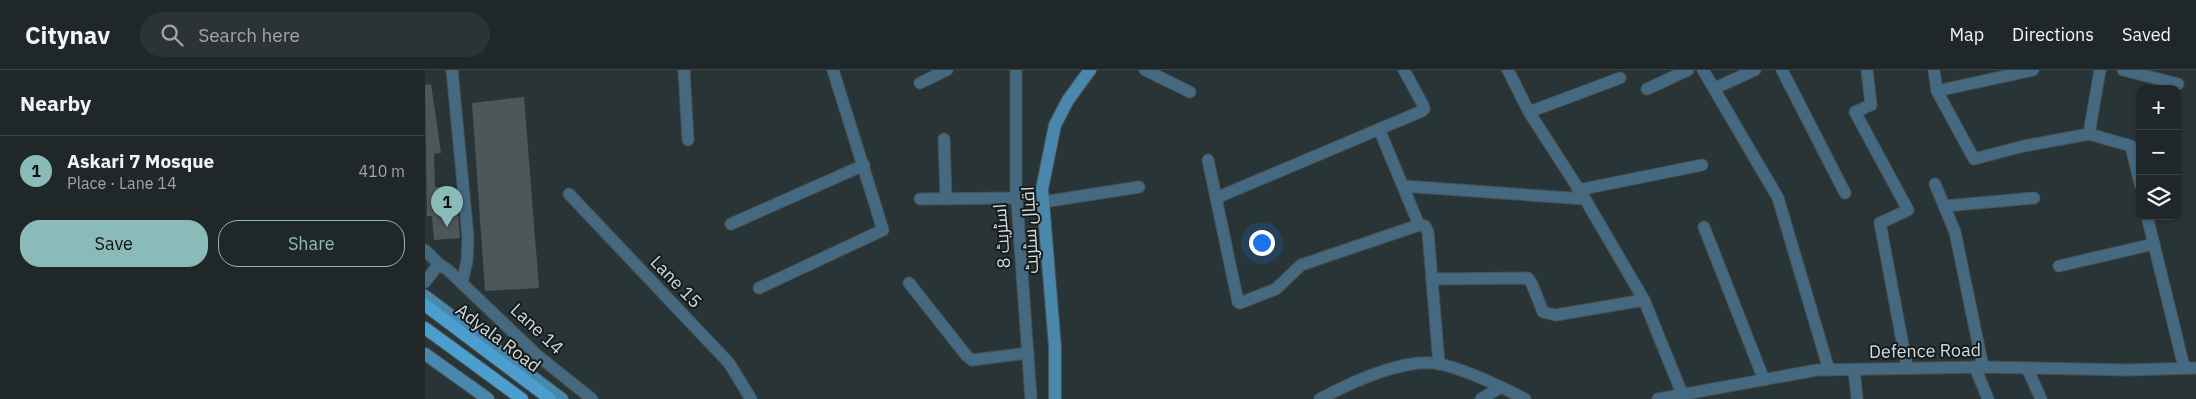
<!DOCTYPE html>
<meta charset="utf-8">
<style>
:root{--surface:#1f2729;--page:#2c3335;--text:#f1f3f6;--muted:#a1a5a8;--line:#3c4446;--accent:#8bbbb9}
body{margin:0;font-family:"IBM Plex Sans",Cairo,sans-serif;background:var(--page);color:var(--text)}
.controls{position:absolute;right:15px;top:15px;display:grid;overflow:hidden;border-radius:10px;box-shadow:0 1px 4px #0004}
.controls button{width:45px;height:45px;display:grid;place-items:center;padding:0;border:0;border-bottom:1px solid var(--line);background:var(--surface);color:var(--text);font:25px sans-serif}
.you{position:absolute;left:836px;top:172px;width:18px;height:18px;margin:-12px;border:4px solid #fff;border-radius:50%;background:#1a73e8;box-shadow:0 0 0 8px #1a73e833}
.badge{display:grid;place-items:center;width:32px;height:32px;border-radius:50%;background:var(--accent);color:#111;font-size:16px;font-weight:700}
.pin{position:absolute;translate:-50% -41px;filter:drop-shadow(0 1px 2px #0008)}
.pin::after{content:'';position:absolute;top:26px;width:18px;height:15px;background:inherit;clip-path:polygon(0 0,100% 0,50% 100%)}
.list{margin:0;padding:0;list-style:none}
h2{display:flex;justify-content:space-between;align-items:center;height:65px;margin:0;padding:0 20px;font-size:21px}
h2 small{font-size:16px;font-weight:400;color:var(--muted)}
.list li{display:grid;grid-template-columns:32px 1fr auto;gap:15px;align-items:center;box-sizing:border-box;height:70px;padding:0 20px;border-top:1px solid var(--line)}
.list b{display:block;font-size:19px;white-space:nowrap}
.list p{margin:0;font-size:16px;white-space:nowrap;color:var(--muted)}
.list em{font-size:16px;font-style:normal;color:var(--muted)}
.actions{display:flex;gap:10px;padding:15px 20px}
.actions a{flex:1;padding:11px 0;border:1px solid var(--accent);border-radius:20px;text-align:center;font-size:18px;color:var(--accent)}
.actions .main{background:var(--accent);color:#111}
.icon{flex:none;width:28px;height:28px;fill:none;stroke:currentColor;stroke-width:2;stroke-linecap:round;stroke-linejoin:round}
.map{position:relative;flex:none;width:1771px;height:329px;overflow:hidden}
header{display:flex;align-items:center;gap:30px;box-sizing:border-box;height:70px;padding:0 25px;background:var(--surface);border-bottom:1px solid var(--line)}
header strong{font-size:24px}
nav{display:flex;gap:28px;margin-inline-start:auto;font-size:18px}
.search{width:350px;height:45px;background:var(--page);display:flex;align-items:center;gap:12px;box-sizing:border-box;padding:0 18px;border-radius:28px;color:var(--muted);font-size:19px}
main{display:flex}
aside{flex:1;background:var(--surface)}
.map>svg:first-child{display:block}
.building{fill:#4c5857}
.lines{fill:none;stroke-linecap:round;stroke-linejoin:round}
.street-casing{stroke:#485255;stroke-width:13}
.secondary-casing{stroke:#485255;stroke-width:14}
.primary-casing{stroke:#485255;stroke-width:14}
.street{stroke:#446980;stroke-width:11}
.secondary{stroke:#4987ac;stroke-width:12}
.primary{stroke:#4b9ece;stroke-width:12}
.labels{text-anchor:middle;stroke-width:4;stroke-linejoin:round;paint-order:stroke}
.street-label{font-size:18px;fill:#d3dadb;stroke:#161b1c}
</style>
<header>
<strong>Citynav</strong>
<div class="search"><svg class="icon" aria-label="search" viewBox="0 0 24 24"><circle cx="10" cy="10" r="6"/><path d="M15 15l6 6"/></svg>Search here</div>
<nav><a>Map</a><a>Directions</a><a>Saved</a></nav>
</header>
<main>
<aside>
<h2>Nearby<small></small></h2>
<ul class="list">
<li><span class="badge">1</span><div><b>Askari 7 Mosque</b><p>Place · Lane 14</p></div><em>410 m</em></li>
</ul>
<div class="actions"><a class="main">Save</a><a>Share</a></div>
</aside>
<div class="map">
<svg width="1771" height="329" viewBox="0 0 1771 329">
<rect width="100%" height="100%" fill="#293437"/>
<g class="building">
<path d="M6 14 16 83 9 84 10 117H25L26 133 32 132 35 168 9 170 7 146H2L0 15Z"/>
<path d="M99 27 114 218 60 221 47 33Z"/>
</g>
<g class="lines">
<defs>
<g id="street">
<path d="M27 0 43 167 42 191 37 212"/>
<path d="M259 0 263 70"/>
<path d="M591 0V118L606 329"/>
<path d="M720 0 765 22"/>
<path d="M1083 0 1104 42 1160 129 1219 230 1258 326"/>
<path d="M1278 0 1353 128 1404 300"/>
<path d="M1357 0 1420 123"/>
<path d="M1442 0 1446 35 1430 42 1483 140 1455 153 1482 297"/>
<path d="M1509 0 1512 21 1549 89 1599 76 1664 64 1706 76 1715 114"/>
<path d="M1698 0 1753 14"/>
<path d="M495 13 522 0"/>
<path d="M1290 18 1330 0"/>
<path d="M1222 19 1263 0"/>
<path d="M1512 21 1608 0"/>
<path d="M1104 42 1195 8"/>
<path d="M954 59 994 155"/>
<path d="M1664 64 1675 0"/>
<path d="M519 69 521 129"/>
<path d="M783 90 813 232 815 233 851 219 876 195 994 155 1000 156 1003 162 1014 294"/>
<path d="M1510 114 1530 162 1558 297"/>
<path d="M978 116 1160 129"/>
<path d="M1153 120 1277 95"/>
<path d="M144 124 304 293 326 329"/>
<path d="M791 128 997 41 999 39 998 35 979 0"/>
<path d="M495 129 592 128"/>
<path d="M618 132 714 117"/>
<path d="M1520 136 1609 128"/>
<path d="M1722 146 1759 297"/>
<path d="M306 154 439 95"/>
<path d="M1279 157 1339 310"/>
<path d="M0 180 14 194"/>
<path d="M1634 196 1729 174"/>
<path d="M1007 209 1103 208 1107 214 1118 242 1131 245 1219 230"/>
<path d="M0 212 14 194 23 200 112 285 167 329"/>
<path d="M484 213 541 285 547 290 603 283"/>
<path d="M334 218 458 160 408 0"/>
<path d="M1550 297 1563 329"/>
<path d="M1602 298 1616 329"/>
<path d="M1429 300 1432 329"/>
<path d="M895 329C925 313 980 287 1015 294 1041 300 1077 317 1100 329"/>
<path d="M1056 329 1076 317"/>
<path d="M1233 329 1392 300 1558 297 1703 300 1771 298"/>
</g>
<g id="secondary">
<path d="M0 226 137 329"/>
<path d="M0 284 63 329"/>
<path d="M630 329V277L617 119 630 55 643 30 665 0"/>
</g>
<g id="primary">
<path d="M0 235 125 329"/>
<path d="M0 258 97 329"/>
</g>
</defs>
<use href="#street" class="street-casing"/>
<use href="#secondary" class="secondary-casing"/>
<use href="#primary" class="primary-casing"/>
<use href="#street" class="street"/>
<use href="#secondary" class="secondary"/>
<use href="#primary" class="primary"/>
</g>
<g class="labels">
<g class="street-label">
<text transform="translate(605 160) rotate(-93)" y="6">اقبال سٹریٹ</text>
<text transform="translate(577 166) rotate(-94)" y="6">اسٹریٹ 8</text>
<text transform="translate(251 212) rotate(46)" y="6">Lane 15</text>
<text transform="translate(112 259) rotate(43)" y="6">Lane 14</text>
<text transform="translate(73 268) rotate(37)" y="6">Adyala Road</text>
<text transform="translate(1500 281) rotate(-1)" y="6">Defence Road</text>
</g>
</g>
</svg>
<div class="controls">
<button>+</button>
<button>−</button>
<button><svg class="icon" aria-label="layers" viewBox="0 0 24 24"><path d="M12 4l9 5-9 5-9-5zM3 14l9 5 9-5"/></svg></button>
</div>
<div class="you"></div>
<div class="pin badge" style="left:22px;top:157px">1</div>
</div>
</main>
